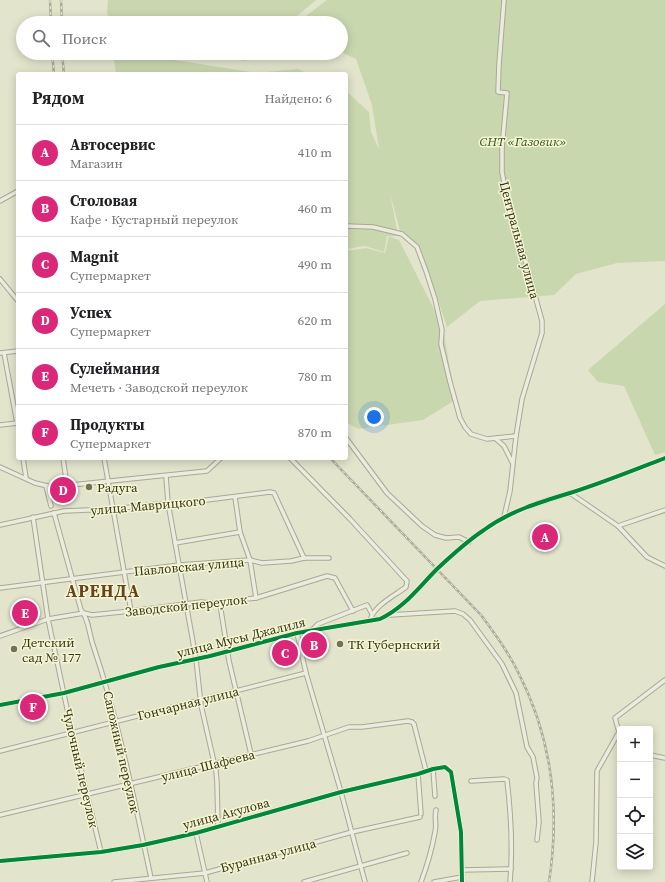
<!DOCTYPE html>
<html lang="ru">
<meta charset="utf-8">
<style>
:root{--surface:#fff;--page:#f2f2f2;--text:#202124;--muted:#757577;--line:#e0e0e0;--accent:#db2777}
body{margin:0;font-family:"Source Serif 4",serif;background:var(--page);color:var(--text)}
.controls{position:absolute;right:12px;bottom:12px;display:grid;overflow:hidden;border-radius:4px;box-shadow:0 2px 10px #0003}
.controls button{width:36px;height:36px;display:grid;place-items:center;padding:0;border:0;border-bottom:1px solid var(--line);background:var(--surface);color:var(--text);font:20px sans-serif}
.you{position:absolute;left:374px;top:417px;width:14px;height:14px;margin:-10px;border:3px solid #fff;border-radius:50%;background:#1a73e8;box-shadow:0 0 0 6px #1a73e833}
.badge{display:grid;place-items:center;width:26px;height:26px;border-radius:50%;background:var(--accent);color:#fff;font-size:13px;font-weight:700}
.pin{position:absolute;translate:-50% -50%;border:2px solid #fff;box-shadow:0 1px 4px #0006}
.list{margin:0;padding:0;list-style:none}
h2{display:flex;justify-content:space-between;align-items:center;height:52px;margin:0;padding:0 16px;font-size:17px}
h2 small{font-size:13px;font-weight:400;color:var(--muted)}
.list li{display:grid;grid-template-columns:26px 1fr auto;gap:12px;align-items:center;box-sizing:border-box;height:56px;padding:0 16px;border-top:1px solid var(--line)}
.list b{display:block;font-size:15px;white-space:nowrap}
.list p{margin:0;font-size:13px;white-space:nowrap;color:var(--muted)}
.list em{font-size:13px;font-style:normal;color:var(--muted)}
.icon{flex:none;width:22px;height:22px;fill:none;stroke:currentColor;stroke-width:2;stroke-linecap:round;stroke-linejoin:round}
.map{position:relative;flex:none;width:665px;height:882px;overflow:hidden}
.search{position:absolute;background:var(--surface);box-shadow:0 2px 10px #0003;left:16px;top:16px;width:332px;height:44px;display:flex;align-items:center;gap:10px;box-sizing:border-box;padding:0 14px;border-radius:22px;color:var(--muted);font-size:15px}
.panel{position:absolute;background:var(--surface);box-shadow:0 2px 10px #0003;left:16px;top:72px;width:332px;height:388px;border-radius:4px}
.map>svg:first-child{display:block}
.green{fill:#c9d7ae}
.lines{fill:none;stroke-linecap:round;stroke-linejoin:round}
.minor-casing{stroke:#a9a895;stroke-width:5.5}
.minor{stroke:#ececde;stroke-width:3.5}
.rail-casing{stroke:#abaa9d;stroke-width:2.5}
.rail{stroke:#f4f6d1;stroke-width:1;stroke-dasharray:3;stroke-linecap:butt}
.cycleway-casing{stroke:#f4f6d1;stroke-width:6}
.cycleway{stroke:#00873e;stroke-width:4}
.poi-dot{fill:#74715a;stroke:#f4f6d1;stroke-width:1.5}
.labels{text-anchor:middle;stroke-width:3;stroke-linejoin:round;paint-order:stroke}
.park-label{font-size:13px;font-style:italic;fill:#385424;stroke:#f4f6d1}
.street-label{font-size:13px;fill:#38331d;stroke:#f4f6d1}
.poi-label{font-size:13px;fill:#38331d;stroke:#f4f6d1;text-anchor:start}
.district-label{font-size:17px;font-weight:bold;letter-spacing:1px;fill:#65431c;stroke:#f4f6d1}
</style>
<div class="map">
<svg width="665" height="882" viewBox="0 0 665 882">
<rect width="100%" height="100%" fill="#e3e4cc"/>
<g class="green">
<path d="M108 0H316L289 23H111L107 13Z"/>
<path d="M327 0H665V261L617 263 576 274 554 295 480 301 447 327 420 247 400 231 390 193 398 236H387L384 252 365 246 346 249V91L369 112 371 132 379 149 372 105 356 59 341 52V23H297Z"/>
<path d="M113 53H156L155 57 257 73 298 69 309 74H116Z"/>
<path d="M194 53H255L246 61Z"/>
<path d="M389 236 399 240 443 327 455 400 423 420 358 429 346 422V251L366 248 385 253Z"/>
<path d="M665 304V452L655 455 624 386 598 382 588 370Z"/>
</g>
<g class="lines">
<defs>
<g id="minor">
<path d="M504 0 499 64 498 92 507 93 502 148V172L510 214 520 241 542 321V333L522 399 516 436 510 491 504 517"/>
<path d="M0 201 18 191"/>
<path d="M346 226 373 227 402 234 417 247 426 271 435 299 442 330 441 344 450 382 460 418 465 427 471 434 487 439 516 436"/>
<path d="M0 279 18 301"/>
<path d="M0 353 18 351"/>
<path d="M4 353 17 423"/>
<path d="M0 425 18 423"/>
<path d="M346 438 387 493 422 526 435 535 446 538 459 537 469 542"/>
<path d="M496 439 504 446 512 462"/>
<path d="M23 458 26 478"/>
<path d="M63 458 67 486"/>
<path d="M104 458 131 611"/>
<path d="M290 458 350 519 407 581 406 587C394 596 375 605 370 620"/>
<path d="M0 467 35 483 52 487 207 471 221 458"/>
<path d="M166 476 168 503 196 659 201 705 216 771 217 783 218 826"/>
<path d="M46 486 51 506"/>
<path d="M570 493 618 526 647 557 665 566"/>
<path d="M235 497 240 532 250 560 256 598"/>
<path d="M54 513 81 610C89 619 89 634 93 645 119 722 134 799 151 878"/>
<path d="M33 517 48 619 72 732 101 852"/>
<path d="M0 525 64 511 113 509 158 504 183 503 270 492 274 493 304 558"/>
<path d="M618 526 665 510"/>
<path d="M175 543 240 532"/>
<path d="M0 588 179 565 250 560 262 563 291 561 304 558H329"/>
<path d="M220 604 229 661 251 754"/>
<path d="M390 615 455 611 463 614 470 620 502 664 516 693 527 747 533 757 537 778 536 783 539 822 537 840"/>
<path d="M313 629 318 624 367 605 372 614"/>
<path d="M297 633 306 673 341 792 365 882"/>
<path d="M0 636 48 619 84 613 92 615 131 611 201 602 220 604 228 601 256 598 327 576 335 578 353 611"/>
<path d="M0 705 64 693 159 667 210 656 297 633 380 619C404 608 419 587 437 569 452 555 467 541 484 530 510 511 540 502 570 493 602 483 634 470 665 458"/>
<path d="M0 751 306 673"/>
<path d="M650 755 665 758"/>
<path d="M433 769 435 796"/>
<path d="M418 774 421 814"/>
<path d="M471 781 504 779 507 780C511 814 513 848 510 882"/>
<path d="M0 815 308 741 349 727H362L408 721 412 722 414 724 426 771"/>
<path d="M196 833 207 882"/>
<path d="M0 861 101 852 143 845 196 833 341 792 418 774 433 769 445 767 451 772 461 832 462 882"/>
<path d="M462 870 511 869"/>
<path d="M114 882 205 873 352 832 420 817"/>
<path d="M304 882 407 853"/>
<path d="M421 882C427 866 432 849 435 832 437 824 434 818 436 810"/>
<path d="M434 882 462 877"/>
<path d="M592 882 596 842 597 771 619 732 615 718 665 680"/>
</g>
</defs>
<use href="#minor" class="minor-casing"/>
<use href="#minor" class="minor"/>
<defs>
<g id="rail">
<path d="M50 0 51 23"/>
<path d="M61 0 62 23"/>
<path d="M52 53 54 74"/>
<path d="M62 53 64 74"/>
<path d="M330 458 481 615C495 634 509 653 519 674 552 739 560 811 549 882"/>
</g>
</defs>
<use href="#rail" class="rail-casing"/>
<use href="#rail" class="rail"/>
<defs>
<g id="cycleway">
<path d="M0 705 64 693 159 667 210 656 297 633 380 619C404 608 419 587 437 569 452 555 467 541 484 530 510 511 540 502 570 493 602 483 634 470 665 458"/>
<path d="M0 861 101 852 143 845 196 833 341 792 418 774 433 769 445 767 451 772 461 832 462 882"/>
</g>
</defs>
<use href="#cycleway" class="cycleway-casing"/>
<use href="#cycleway" class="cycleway"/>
</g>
<g class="poi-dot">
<circle cx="89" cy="487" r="4"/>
<circle cx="340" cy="644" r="4"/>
<circle cx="14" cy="649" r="4"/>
</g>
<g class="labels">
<g class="park-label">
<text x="523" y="146">СНТ «Газовик»</text>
</g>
<g class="street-label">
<text transform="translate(520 240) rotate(75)" y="5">Центральная улица</text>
<text transform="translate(148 505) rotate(-5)" y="5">улица Маврицкого</text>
<text transform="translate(189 566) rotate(-5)" y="5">Павловская улица</text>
<text transform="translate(186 605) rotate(-6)" y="5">Заводской переулок</text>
<text transform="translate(241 637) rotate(-14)" y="5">улица Мусы Джалиля</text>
<text transform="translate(188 703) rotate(-14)" y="5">Гончарная улица</text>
<text transform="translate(122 752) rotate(77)" y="5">Сапожный переулок</text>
<text transform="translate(208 765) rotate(-14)" y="5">улица Шафеева</text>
<text transform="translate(81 768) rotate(77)" y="5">Чулочный переулок</text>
<text transform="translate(226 813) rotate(-15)" y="5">улица Акулова</text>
<text transform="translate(268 855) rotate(-15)" y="5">Буранная улица</text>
</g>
<g class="poi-label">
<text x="97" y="492">Радуга</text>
<text x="22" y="647">Детский<tspan x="22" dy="15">сад № 177</tspan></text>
<text x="348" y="649">ТК Губернский</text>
</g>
<g class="district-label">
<text x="103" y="597">АРЕНДА</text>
</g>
</g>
</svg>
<div class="controls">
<button>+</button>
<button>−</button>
<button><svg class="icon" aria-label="locate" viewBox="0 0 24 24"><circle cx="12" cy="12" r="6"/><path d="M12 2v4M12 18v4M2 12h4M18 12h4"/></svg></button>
<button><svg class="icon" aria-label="layers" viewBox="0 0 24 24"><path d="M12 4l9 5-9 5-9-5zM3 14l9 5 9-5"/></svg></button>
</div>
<div class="you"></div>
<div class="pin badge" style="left:545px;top:537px">A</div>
<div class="pin badge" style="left:314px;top:645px">B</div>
<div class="pin badge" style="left:285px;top:653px">C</div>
<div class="pin badge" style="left:63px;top:490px">D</div>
<div class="pin badge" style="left:25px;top:613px">E</div>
<div class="pin badge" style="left:33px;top:707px">F</div>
<div class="search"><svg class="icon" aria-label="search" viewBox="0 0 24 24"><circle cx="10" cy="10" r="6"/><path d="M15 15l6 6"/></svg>Поиск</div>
<section class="panel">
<h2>Рядом<small>Найдено: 6</small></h2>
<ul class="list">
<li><span class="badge">A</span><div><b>Автосервис</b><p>Магазин</p></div><em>410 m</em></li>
<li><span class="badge">B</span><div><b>Столовая</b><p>Кафе · Кустарный переулок</p></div><em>460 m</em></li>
<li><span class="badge">C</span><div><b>Magnit</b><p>Супермаркет</p></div><em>490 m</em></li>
<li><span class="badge">D</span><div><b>Успех</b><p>Супермаркет</p></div><em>620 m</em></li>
<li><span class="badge">E</span><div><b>Сулеймания</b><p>Мечеть · Заводской переулок</p></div><em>780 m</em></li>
<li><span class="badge">F</span><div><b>Продукты</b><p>Супермаркет</p></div><em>870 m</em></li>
</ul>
</section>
</div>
